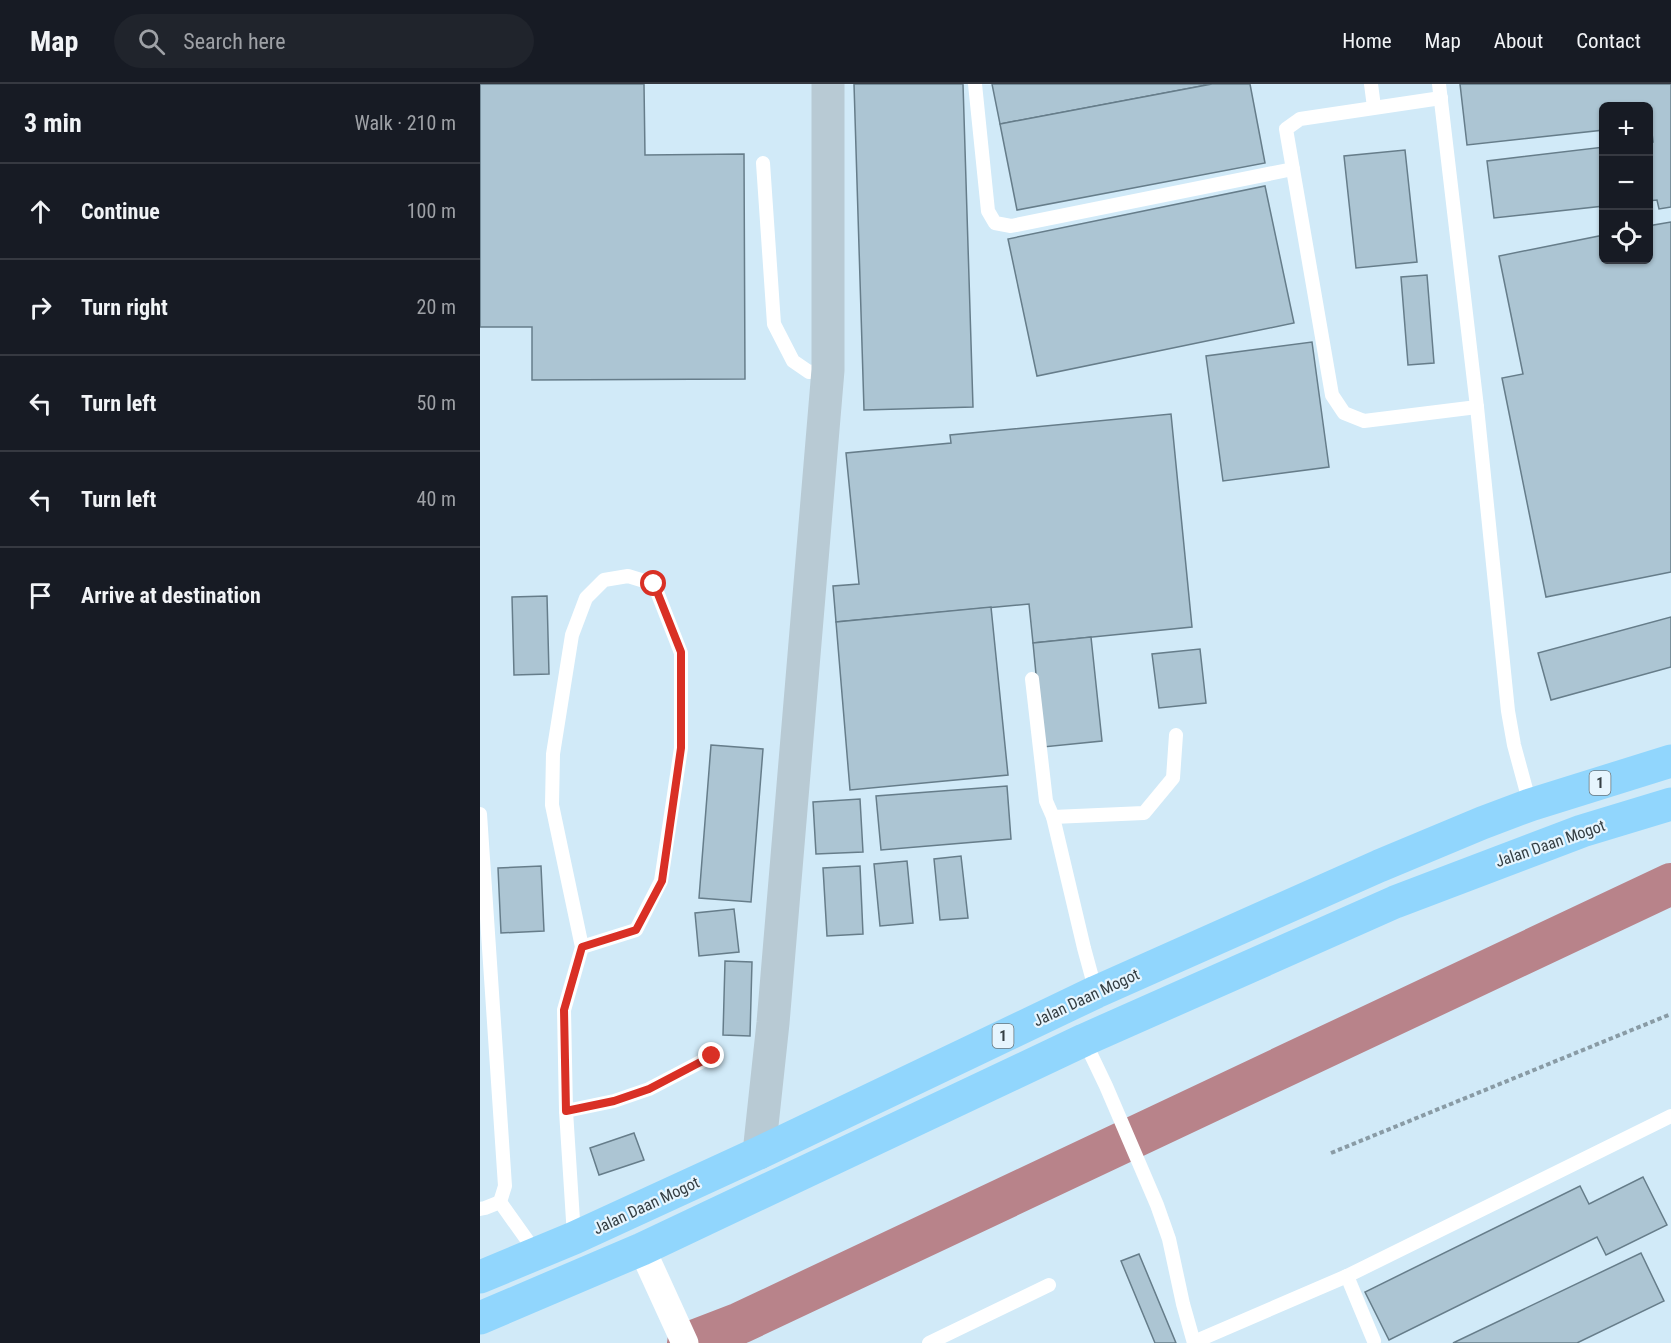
<!DOCTYPE html>
<meta charset="utf-8">
<style>
:root{--surface:#171b24;--page:#20242c;--text:#f1f3f6;--muted:#9ea1a6;--line:#363941}
body{margin:0;font-family:"Roboto Condensed",sans-serif;background:var(--page);color:var(--text)}
.controls{position:absolute;right:18px;top:18px;display:grid;overflow:hidden;border-radius:9px;box-shadow:0 2px 4px #0004}
.controls button{width:54px;height:54px;display:grid;place-items:center;padding:0;border:0;border-bottom:2px solid var(--line);background:var(--surface);color:var(--text);font:30px sans-serif}
.stop{position:absolute;width:18px;height:18px;margin:-14px;border:4px solid #d93025;border-radius:50%;background:#fff}
.stop.end{background:#d93025;border-color:#fff;box-shadow:0 2px 6px #0008}
.list{margin:0;padding:0;list-style:none}
h2{display:flex;justify-content:space-between;align-items:center;height:78px;margin:0;padding:0 24px;font-size:26px}
h2 small{font-size:20px;font-weight:400;color:var(--muted)}
.list li{display:grid;grid-template-columns:39px 1fr auto;gap:18px;align-items:center;box-sizing:border-box;height:96px;padding:0 24px;border-top:2px solid var(--line)}
.list b{display:block;font-size:22px;white-space:nowrap}
.list em{font-size:20px;font-style:normal;color:var(--muted)}
.icon{flex:none;width:33px;height:33px;fill:none;stroke:currentColor;stroke-width:2;stroke-linecap:round;stroke-linejoin:round}
.map{position:relative;flex:none;width:1191px;height:1259px;overflow:hidden}
header{display:flex;align-items:center;gap:36px;box-sizing:border-box;height:84px;padding:0 30px;background:var(--surface);border-bottom:2px solid var(--line)}
header strong{font-size:28px}
nav{display:flex;gap:33px;margin-inline-start:auto;font-size:21px}
.search{width:420px;height:54px;background:var(--page);display:flex;align-items:center;gap:15px;box-sizing:border-box;padding:0 21px;border-radius:33px;color:var(--muted);font-size:22px}
main{display:flex}
aside{flex:1;background:var(--surface)}
.map>svg:first-child{display:block}
.lines{fill:none;stroke-linecap:round;stroke-linejoin:round}
.river{stroke:#b8838a;stroke-width:42}
.building{fill:#acc5d3;stroke:#667d8a;stroke-width:1.5}
.path{stroke:#899ba5;stroke-width:4;stroke-dasharray:4.5 3;stroke-linecap:butt}
.lane{stroke:#fff;stroke-width:14}
.street{stroke:#fff;stroke-width:27}
.secondary{stroke:#b8cad4;stroke-width:33}
.highway{stroke:#91d6fd;stroke-width:33}
.route{stroke:#d93025;stroke-width:8}
.labels{text-anchor:middle;stroke-width:4.5;stroke-linejoin:round;paint-order:stroke}
.shield{fill:#e6f5fe;stroke:#6a767c;stroke-width:1.5}
.shield-label{font-size:15px;font-weight:bold;fill:#353f44}
.street-label{font-size:16px;fill:#353f44;stroke:#e6f5fe}
</style>
<header>
<strong>Map</strong>
<div class="search"><svg class="icon" aria-label="search" viewBox="0 0 24 24"><circle cx="10" cy="10" r="6"/><path d="M15 15l6 6"/></svg>Search here</div>
<nav><a>Home</a><a>Map</a><a>About</a><a>Contact</a></nav>
</header>
<main>
<aside>
<h2>3 min<small>Walk · 210 m</small></h2>
<ul class="list">
<li><svg class="icon" aria-label="ahead" viewBox="0 0 24 24"><path d="M12 20V5M6 11l6-6 6 6"/></svg><div><b>Continue</b></div><em>100 m</em></li>
<li><svg class="icon" aria-label="right" viewBox="0 0 24 24"><path d="M7 20v-9h11M14 6l5 5-5 5"/></svg><div><b>Turn right</b></div><em>20 m</em></li>
<li><svg class="icon" aria-label="left" viewBox="0 0 24 24"><path d="M17 20v-9H6M10 6l-5 5 5 5"/></svg><div><b>Turn left</b></div><em>50 m</em></li>
<li><svg class="icon" aria-label="left" viewBox="0 0 24 24"><path d="M17 20v-9H6M10 6l-5 5 5 5"/></svg><div><b>Turn left</b></div><em>40 m</em></li>
<li><svg class="icon" aria-label="arrive" viewBox="0 0 24 24"><path d="M6 21V4h12l-3 4 3 4H6"/></svg><div><b>Arrive at destination</b></div></li>
</ul>
</aside>
<div class="map">
<svg width="1191" height="1259" viewBox="0 0 1191 1259">
<rect width="100%" height="100%" fill="#d1eaf8"/>
<g class="lines">
<path class="river" d="M208 1259 260 1239 1191 800"/>
</g>
<g class="building">
<path d="M0 0H164L165 71 264 70 265 295 52 296V243H0Z"/>
<path d="M374 0H483L493 323 384 326Z"/>
<path d="M512 0H732L520 40Z"/>
<path d="M732 0H770L785 79 537 126 520 40Z"/>
<path d="M980 0H1191V123L1179 125 1177 116 1168 117V58H1173L1171 40H1168V22H1124V46L987 61Z"/>
<path d="M1124 63V122L1014 134 1007 77Z"/>
<path d="M925 66 937 178 876 184 864 72Z"/>
<path d="M785 102 814 239 557 292 528 155Z"/>
<path d="M1191 138V488L1066 513 1022 294 1043 290 1019 172 1124 151V176H1168V142Z"/>
<path d="M947 191 954 279 928 281 921 193Z"/>
<path d="M832 258 849 383 743 397 726 272Z"/>
<path d="M691 330 712 543 553 559 549 520 356 538 353 502 379 500 366 369 471 359 470 351Z"/>
<path d="M67 512 69 590 34 591 32 513Z"/>
<path d="M511 523 528 691 370 706 356 538Z"/>
<path d="M1191 533V583L1071 616 1058 569Z"/>
<path d="M611 553 622 657 563 663 553 559Z"/>
<path d="M720 565 726 619 679 624 672 570Z"/>
<path d="M231 661 283 665 271 818 219 814Z"/>
<path d="M527 702 531 755 401 766 396 712Z"/>
<path d="M380 715 383 768 336 770 333 718Z"/>
<path d="M481 772 488 834 460 836 454 775Z"/>
<path d="M427 777 433 839 400 842 394 780Z"/>
<path d="M61 782 64 847 21 849 18 784Z"/>
<path d="M380 782 383 850 347 852 343 784Z"/>
<path d="M254 825 259 868 219 872 215 829Z"/>
<path d="M245 877 272 878 270 952 243 951Z"/>
<path d="M154 1049 164 1076 119 1091 110 1064Z"/>
<path d="M1163 1093 1187 1141 1126 1171 1117 1153 909 1256 885 1208 1100 1102 1109 1120Z"/>
<path d="M1161 1169 1184 1217 1097 1259H973Z"/>
<path d="M659 1170 696 1259H675L641 1177Z"/>
</g>
<g class="lines">
<path class="path" d="M851 1069 1191 930"/>
<g class="lane">
<path d="M495 0 508 127 515 139 531 142 813 85"/>
<path d="M891 0 894 23"/>
<path d="M959 0 997 323 1028 627 1034 661 1050 720"/>
<path d="M961 14 820 35 806 45 852 311 864 329 884 337 997 323"/>
<path d="M283 79 294 240 313 277 329 288 348 286"/>
<path d="M552 595 566 717 573 733 604 864 616 908"/>
<path d="M0 730 25 1102 20 1118"/>
<path d="M573 733 664 729 693 694 696 651"/>
<path d="M604 956 626 1002 677 1121 689 1155 703 1220 714 1259"/>
<path d="M86 1027 134 1017 169 1005 232 972"/>
<path d="M20 1118 57 1170"/>
<path d="M0 1125 5 1124 20 1118"/>
<path d="M94 1152 86 1027 84 926 102 863 156 846 181 797 201 664V569L174 500 148 492 124 496 106 514 92 551 73 670 72 721 102 863"/>
<path d="M867 1192 894 1257"/>
<path d="M714 1258 867 1192 1191 1032"/>
<path d="M449 1259 569 1201"/>
</g>
<path class="street" d="M162 1165 205 1259"/>
<path class="secondary" d="M279 1069 293 939 348 286V0"/>
<g class="highway">
<path d="M0 1193 94 1154 279 1069 616 908 899 782 1002 739 1050 721 1191 677"/>
<path d="M0 1234 162 1165 604 956 915 818 1102 747 1191 720"/>
</g>
</g>
<g class="lines">
<path class="route" d="M174 500 201 568V664L182 797 156 846 102 863 84 926 86 1027 134 1017 169 1005 232 972"/>
</g>
<g class="labels">
<g class="shield">
<rect x="1109.5" y="687" width="21" height="24" rx="4.5"/>
<rect x="512.5" y="940" width="21" height="24" rx="4.5"/>
</g>
<g class="shield-label">
<text x="1120" y="704">1</text>
<text x="523" y="957">1</text>
</g>
<g class="street-label">
<text transform="translate(1070 759) rotate(-19)" y="6">Jalan Daan Mogot</text>
<text transform="translate(606 913) rotate(-25)" y="6">Jalan Daan Mogot</text>
<text transform="translate(166 1121) rotate(-25)" y="6">Jalan Daan Mogot</text>
</g>
</g>
</svg>
<div class="controls">
<button>+</button>
<button>−</button>
<button><svg class="icon" aria-label="locate" viewBox="0 0 24 24"><circle cx="12" cy="12" r="6"/><path d="M12 2v4M12 18v4M2 12h4M18 12h4"/></svg></button>
</div>
<div class="stop" style="left:174px;top:500px"></div>
<div class="stop end" style="left:232px;top:972px"></div>
</div>
</main>
